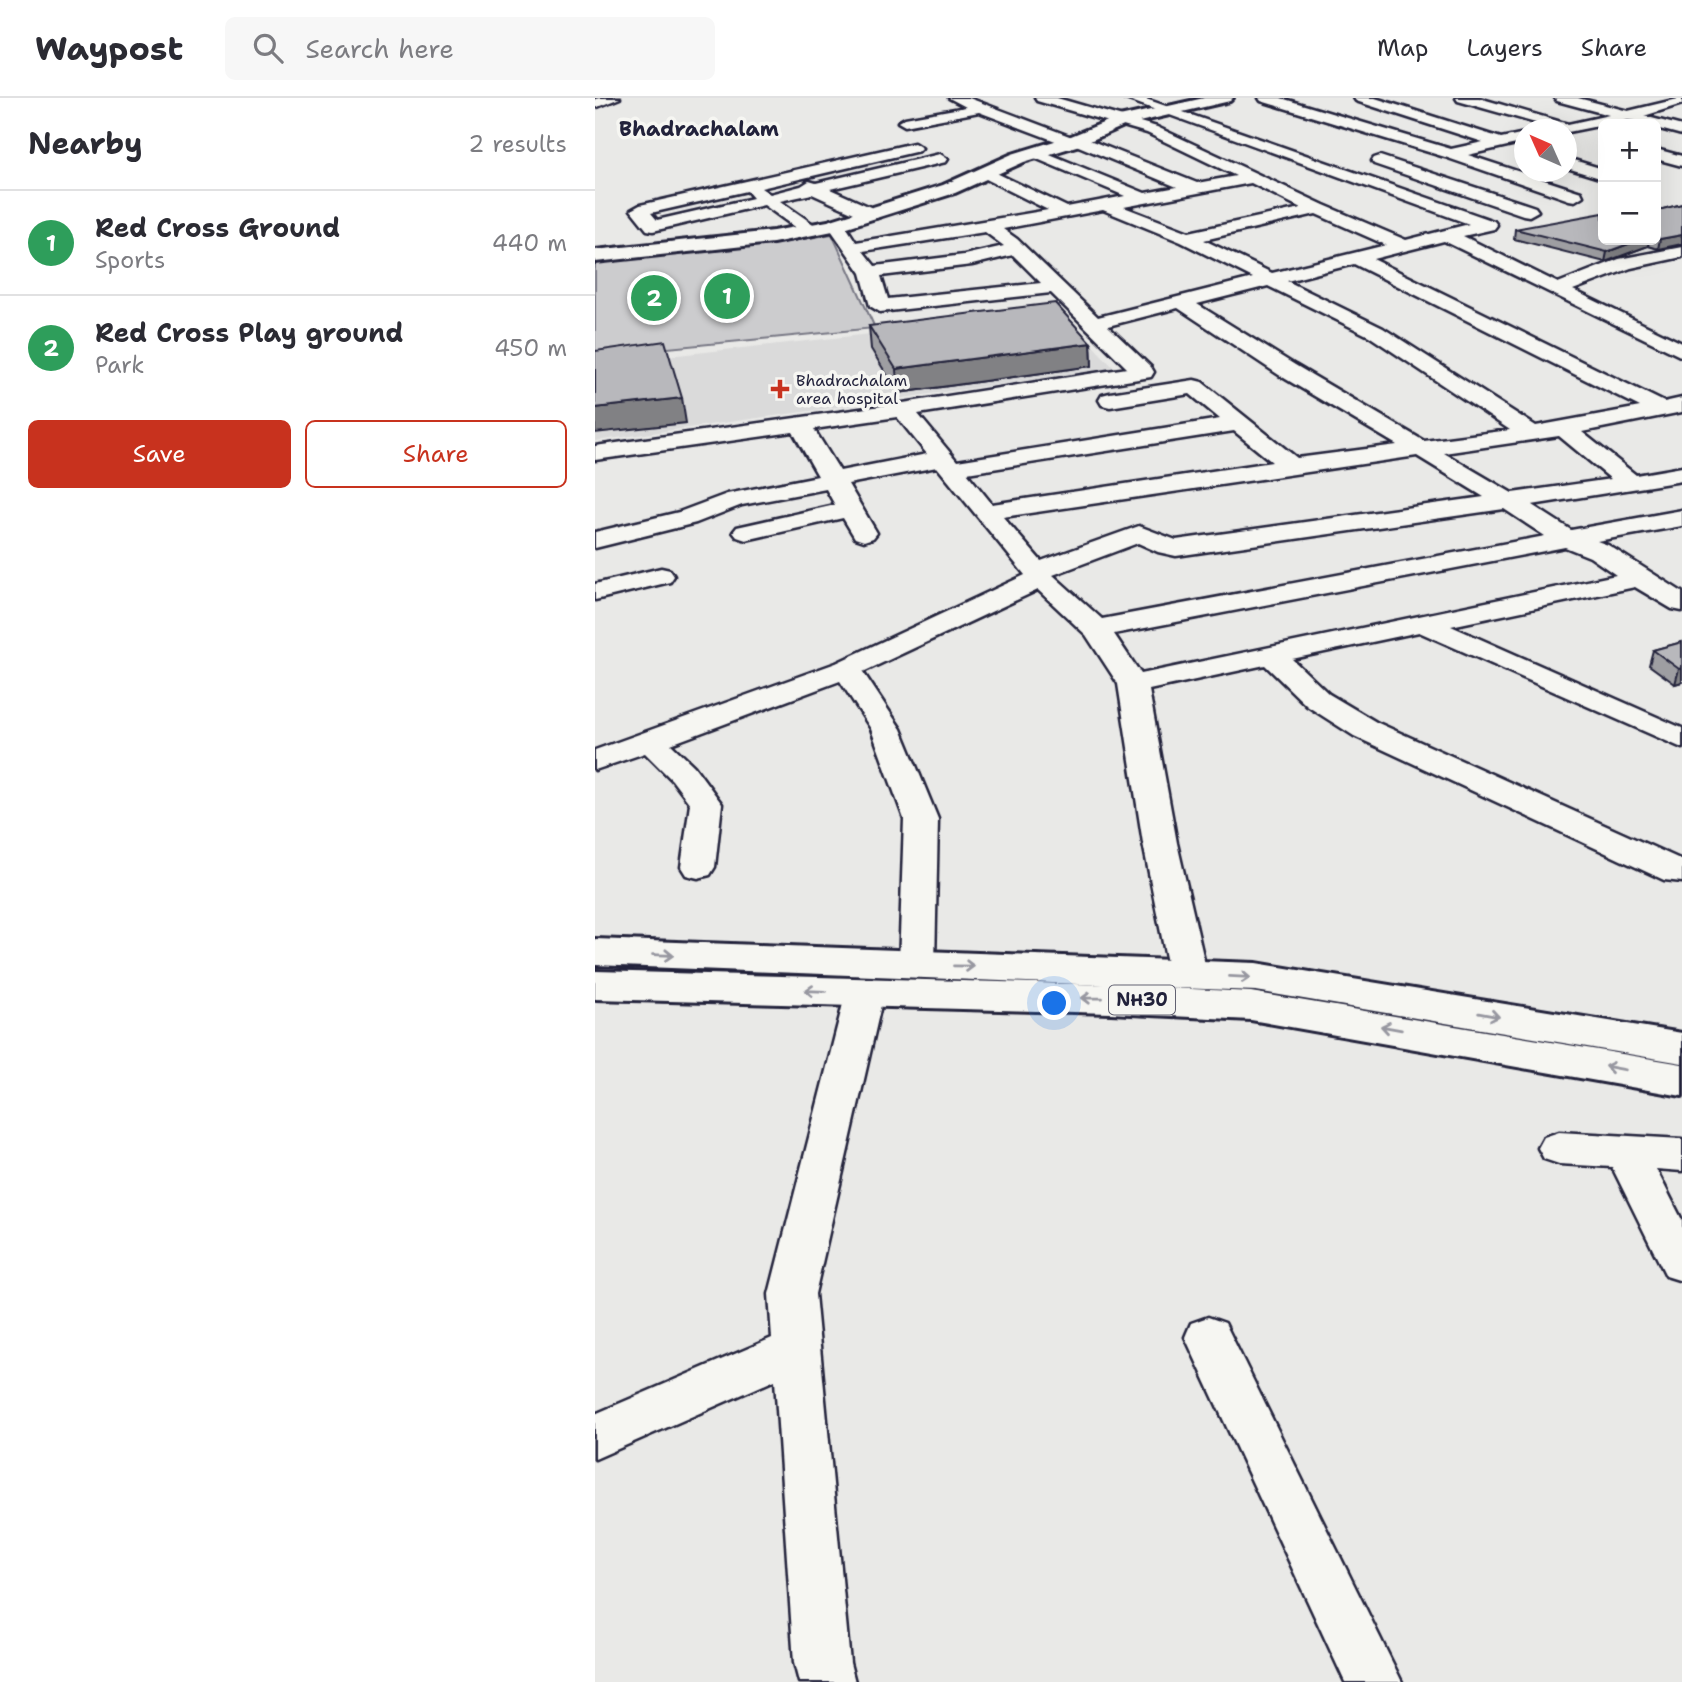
<!DOCTYPE html>
<meta charset="utf-8">
<style>
:root{--surface:#fff;--page:#f7f7f7;--text:#2b2b33;--muted:#7c7c81;--line:#e1e1e2;--accent:#c8321e}
body{margin:0;font-family:"Shantell Sans",sans-serif;background:var(--page);color:var(--text)}
.controls{position:absolute;right:21px;top:21px;display:grid;overflow:hidden;border-radius:10px;box-shadow:0 7px 28px #0002}
.controls button{width:63px;height:63px;display:grid;place-items:center;padding:0;border:0;border-bottom:2px solid var(--line);background:var(--surface);color:var(--text);font:35px sans-serif}
.compass{position:absolute;left:919px;top:21px;width:63px;height:63px;border-radius:50%;background:var(--surface);box-shadow:0 7px 28px #0002;rotate:315deg}
.you{position:absolute;left:460px;top:906px;width:24px;height:24px;margin:-18px;border:5px solid #fff;border-radius:50%;background:#1a73e8;box-shadow:0 0 0 10px #1a73e833}
.badge{display:grid;place-items:center;width:46px;height:46px;border-radius:50%;background:var(--accent);color:#fff;font-size:23px;font-weight:700}
.pin{position:absolute;translate:-50% -50%;border:4px solid #fff;box-shadow:0 2px 7px #0006}
.list{margin:0;padding:0;list-style:none}
h2{display:flex;justify-content:space-between;align-items:center;height:91px;margin:0;padding:0 28px;font-size:30px}
h2 small{font-size:23px;font-weight:400;color:var(--muted)}
.list li{display:grid;grid-template-columns:46px 1fr auto;gap:21px;align-items:center;box-sizing:border-box;height:105px;padding:0 28px;border-top:2px solid var(--line)}
.list b{display:block;font-size:26px;white-space:nowrap}
.list p{margin:0;font-size:23px;white-space:nowrap;color:var(--muted)}
.list em{font-size:23px;font-style:normal;color:var(--muted)}
.actions{display:flex;gap:14px;padding:21px 28px}
.actions a{flex:1;padding:16px 0;border:2px solid var(--accent);border-radius:10px;text-align:center;font-size:24px;color:var(--accent)}
.actions .main{background:var(--accent);color:#fff}
.icon{flex:none;width:38px;height:38px;fill:none;stroke:currentColor;stroke-width:2;stroke-linecap:round;stroke-linejoin:round}
.map{position:relative;flex:none;width:1087px;height:1584px;overflow:hidden}
header{display:flex;align-items:center;gap:42px;box-sizing:border-box;height:98px;padding:0 35px;background:var(--surface);border-bottom:2px solid var(--line)}
header strong{font-size:33px}
nav{display:flex;gap:38px;margin-inline-start:auto;font-size:24px}
.search{width:490px;height:63px;background:var(--page);display:flex;align-items:center;gap:18px;box-sizing:border-box;padding:0 24px;border-radius:10px;color:var(--muted);font-size:26px}
main{display:flex}
aside{flex:1;background:var(--surface)}
.map>svg:first-child{display:block}
.built{fill:#dadada}
.green{fill:#ccccce;stroke:#777784;stroke-width:2}
.lines{fill:none;stroke-linecap:round;stroke-linejoin:round}
.street-casing{stroke:#22223b;stroke-width:5}
.secondary-casing{stroke:#22223b;stroke-width:6}
.highway-casing{stroke:#22223b;stroke-width:6}
.street{fill:#f6f6f2;fill-rule:evenodd}
.secondary{fill:#f6f6f2;fill-rule:evenodd}
.highway{fill:#f6f6f2;fill-rule:evenodd}
.wall{fill:#9e9ea2;stroke:#22223b;stroke-width:2}
.shaded-wall{fill:#818184;stroke:#22223b;stroke-width:2}
.building{fill:#b8b8bc;stroke:#22223b;stroke-width:2}
.oneway{stroke:#9797a0}
.poi-dot{fill:#c8321e;stroke:#f6f6f2;stroke-width:2.5}
.labels{text-anchor:middle;stroke-width:7;stroke-linejoin:round;paint-order:stroke}
.far-poi-label{font-size:16px;fill:#22223b;stroke:#f6f6f2;text-anchor:start}
.shield{fill:#f6f6f2;stroke:#626272;stroke-width:2}
.shield-label{font-size:18px;font-weight:bold;fill:#22223b}
.far-district-label{font-size:21px;font-weight:bold;fill:#22223b;stroke:#f6f6f2}
</style>
<header>
<strong>Waypost</strong>
<div class="search"><svg class="icon" aria-label="search" viewBox="0 0 24 24"><circle cx="10" cy="10" r="6"/><path d="M15 15l6 6"/></svg>Search here</div>
<nav><a>Map</a><a>Layers</a><a>Share</a></nav>
</header>
<main>
<aside>
<h2>Nearby<small>2 results</small></h2>
<ul class="list">
<li><span class="badge" style="background:#2e9e5b">1</span><div><b>Red Cross Ground</b><p>Sports</p></div><em>440 m</em></li>
<li><span class="badge" style="background:#2e9e5b">2</span><div><b>Red Cross Play ground</b><p>Park</p></div><em>450 m</em></li>
</ul>
<div class="actions"><a class="main">Save</a><a>Share</a></div>
</aside>
<div class="map">
<svg width="1087" height="1584" viewBox="0 0 1087 1584">
<rect width="100%" height="100%" fill="#e9e9e7"/>
<filter id="ink" filterUnits="userSpaceOnUse"><feTurbulence type="fractalNoise" baseFrequency=".0143" numOctaves="2"/><feDisplacementMap in="SourceGraphic" scale="14" xChannelSelector="R" yChannelSelector="G"/><feConvolveMatrix kernelMatrix="1 2 1 2 8 2 1 2 1" color-interpolation-filters="sRGB"/></filter>
<g filter="url(#ink)">
<path class="built" d="M467 215 519 270 0 343V266Z"/>
<path class="green" d="M237 136 280 230 0 257V165L180 146Z"/>
<g class="lines">
<defs>
<g id="street">
<path d="M4 0H25L0 10V1Z"/>
<path d="M354 0H374L477 39H487L602 85 641 78 552 35 442 3 440 0H462L562 29 729 107 811 142 874 126 528 0H548L899 123 902 127 899 131 868 138 963 185 1024 161 1087 149V159L1036 170 978 192 1087 245V259L849 143 778 161 1069 304 1087 300V314L987 334 1041 377 1087 369V383L937 407 976 432 1087 412V428L1002 443 1013 447 1087 494V513L1077 511 1040 489 856 528 1087 630V650L824 534 697 561 734 596 781 624 1087 762V784L1069 782 759 638 712 608 670 567 554 592 582 745 612 875 606 884 593 887 580 884 574 875 548 745 523 586 491 537 443 492 268 574 306 631 343 721 340 867 335 876 322 879 309 876 304 867 309 721 276 631 245 583 76 646 99 668 127 706 120 769 115 777 103 780 91 777 86 769 95 706 77 682 50 655 0 672V652L241 565 430 477 342 369 253 386 282 435 278 440 269 443 260 440 248 420 151 442 142 439 138 434 142 429 240 407 231 391 147 407 101 425 0 450V434L84 414 132 396 223 378 198 334 0 362V348L308 305 532 270 456 195 285 214 275 208 266 175 232 126 235 122H247L261 144 453 112 385 78 383 75 385 72 391 70 472 109 530 98 435 58 432 55 435 52 440 50 550 95 582 89 481 47H471L384 14 310 28 303 24 310 20 371 9ZM656 85 706 110 594 134 529 109ZM508 112 586 144 658 180 503 219 422 141 408 131ZM721 116 791 147 677 175 609 142ZM390 134 409 148 369 157 280 168 268 153ZM418 157 446 185 293 201 286 178 377 167ZM759 166 1045 309 941 328 788 230 692 183ZM673 188 774 238 915 332 829 343 700 267 602 206ZM583 210 684 277 802 347 702 360 607 284 599 282 515 295 507 297 504 302 507 307 515 309 595 296 625 321 362 363 323 316 556 279 559 274 556 269 513 228ZM302 319 332 356 245 373 219 331ZM639 333 677 364 397 406 372 375ZM964 338 1016 381 917 395 849 355ZM822 358 889 399 581 442 544 428 446 463 408 419ZM909 411 950 438 507 521 458 477 543 445 563 454 581 458ZM970 449 995 459 1021 477 546 576 519 536Z"/>
<path d="M664 0H686L856 51 888 44 761 3 759 0H780L906 40 930 35V44L873 57 986 94 988 98 980 103 974 102 850 59 666 3Z"/>
<path d="M861 0H884L973 26 1014 17 962 3 960 0H983L1033 13 1087 0V6L1049 18 1087 28V37L1061 30V26L1033 22 973 34 972 32 962 31 863 3Z"/>
<path d="M319 45 327 50 324 53 166 90 175 96 206 88 214 83 221 85 345 56 353 61 351 64 235 91 282 112 285 116 282 120H270L217 96 185 103 221 128 224 132 215 137 209 136 169 107 58 133 52 132 36 112 45 107ZM152 93 158 100 62 122 56 115Z"/>
<path d="M1061 51 1087 58V68L1061 61Z"/>
<path d="M785 58 940 109 943 113 934 118 928 117 779 66 777 63 779 60Z"/>
<path d="M972 60 1008 71V81L972 70Z"/>
<path d="M66 470 75 472 79 478 75 484 0 502V486Z"/>
<path d="M270 881 283 885 289 894 220 1196 255 1565 260 1584H204L199 1565 180 1282 0 1361V1316L177 1240 174 1196 251 894 257 885Z"/>
<path d="M964 1034 1087 1041V1073L1061 1071 1087 1122V1183L1071 1178 1017 1069 964 1066 949 1061 943 1050 949 1039Z"/>
<path d="M613 1219 630 1225 807 1584H750L590 1239 596 1225Z"/>
</g>
<path id="secondary" d="M609 0H638L635 3 531 27 488 46 429 64 360 95 243 132 178 145 0 164V152L178 133 233 123 348 87 417 56 476 38 520 20Z"/>
<g id="highway">
<path d="M0 841 661 865 1087 935V965L661 893 0 867Z"/>
<path d="M0 873 516 887 656 894 1087 966V998L656 922 516 915 0 901Z"/>
</g>
</defs>
<use href="#street" class="street-casing"/>
<use href="#secondary" class="secondary-casing"/>
<use href="#highway" class="highway-casing"/>
<use href="#street" class="street"/>
<use href="#secondary" class="secondary"/>
<use href="#highway" class="highway"/>
</g>
<g class="wall">
<path d="M1087 106V147L1063 151 1053 148 1010 164 919 141 920 131 1008 142H1061V110L1064 112Z"/>
<path d="M274 228 496 245 497 268 303 295 276 251Z"/>
<path d="M1087 544V584L1080 586 1054 567 1058 552Z"/>
</g>
<g class="shaded-wall">
<path d="M1087 137V146L1063 151 1065 141Z"/>
<path d="M1044 142H1054L1053 148 1010 164 1012 154Z"/>
<path d="M496 245 497 268 303 295 301 271Z"/>
<path d="M87 300 91 325 0 335V310Z"/>
<path d="M1087 570V584L1080 586 1084 571Z"/>
</g>
<g class="building">
<path d="M1087 106V137L1065 141 1061 140V110L1064 112Z"/>
<path d="M1008 115V142H1044L1012 154 920 131Z"/>
<path d="M460 205 496 245 301 271 274 228Z"/>
<path d="M70 243 87 300 0 310V253Z"/>
<path d="M1087 544V570L1084 571 1058 552Z"/>
</g>
<defs><path id="oneway-shaft" d="M-6 0H5M1.5-3L5.5 0L1.5 3" fill="none" stroke-width="1.6" stroke-linecap="round" stroke-linejoin="round" transform="scale(1.75)"/></defs>
<g class="oneway">
<use href="#oneway-shaft" transform="translate(68 857) rotate(2)"/>
<use href="#oneway-shaft" transform="translate(369 868) rotate(1)"/>
<use href="#oneway-shaft" transform="translate(645 879) rotate(3)"/>
<use href="#oneway-shaft" transform="translate(220 893) rotate(-178)"/>
<use href="#oneway-shaft" transform="translate(497 900) rotate(-179)"/>
<use href="#oneway-shaft" transform="translate(894 917) rotate(10)"/>
<use href="#oneway-shaft" transform="translate(796 930) rotate(-170)"/>
<use href="#oneway-shaft" transform="translate(1020 970) rotate(-170)"/>
</g>
</g>
<path class="poi-dot" d="M181.5 280.5h7v7h7v7h-7v7h-7v-7h-7v-7h7z"/>
<g class="labels">
<g class="far-poi-label">
<text x="201" y="288">Bhadrachalam<tspan x="201" dy="18">area hospital</tspan></text>
</g>
<rect class="shield" x="514" y="887.5" width="66" height="29" rx="5"/>
<g class="shield-label">
<text x="547" y="908">NH30</text>
</g>
<g class="far-district-label">
<text x="104" y="38">Bhadrachalam</text>
</g>
</g>
</svg>
<div class="controls">
<button>+</button>
<button>−</button>
</div>
<svg class="compass" viewBox="-18 -18 36 36"><path d="M0-13l5 13h-10z" fill="#e53935"/><path d="M0 13l5-13h-10z" fill="#7c7c81"/></svg>
<div class="you"></div>
<div class="pin badge" style="left:132px;top:198px;background:#2e9e5b">1</div>
<div class="pin badge" style="left:59px;top:200px;background:#2e9e5b">2</div>
</div>
</main>
